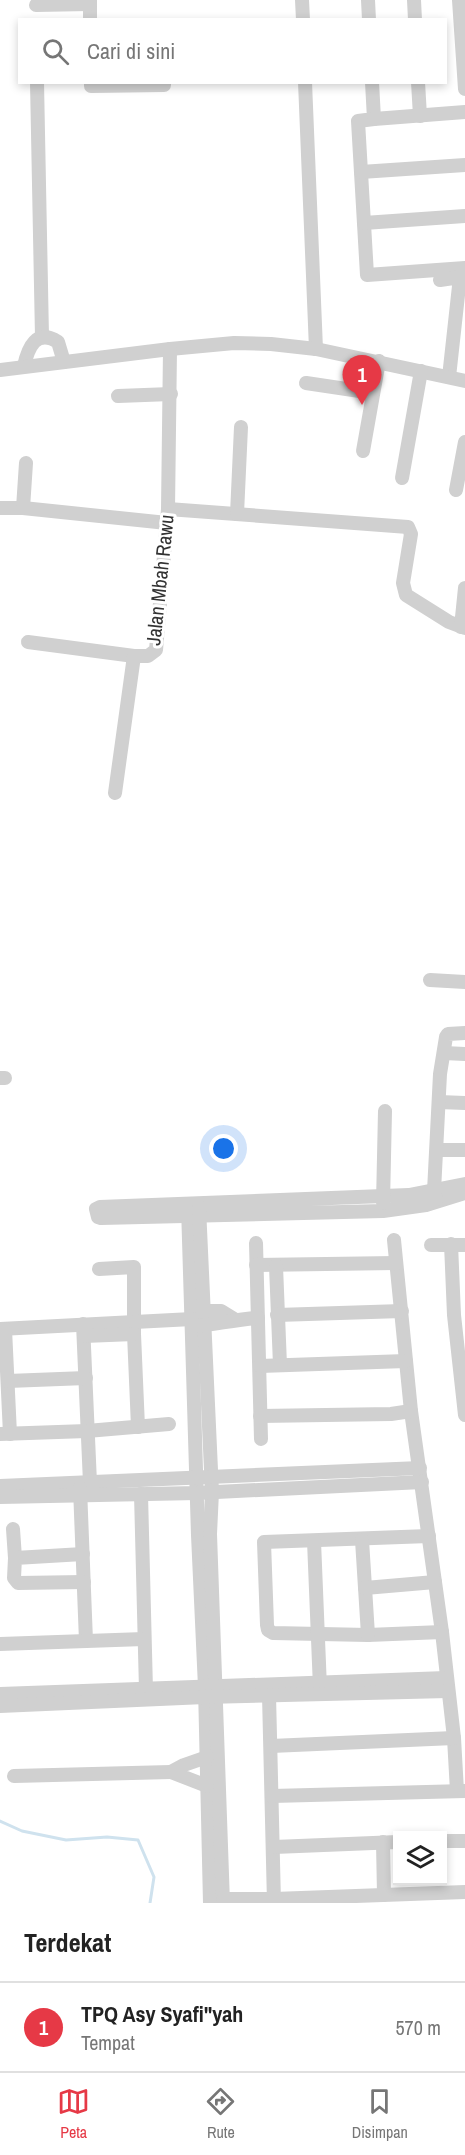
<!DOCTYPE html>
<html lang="id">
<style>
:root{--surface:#fff;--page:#f6f6f6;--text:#222;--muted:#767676;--line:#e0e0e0;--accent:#e63946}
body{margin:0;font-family:"Archivo Narrow",sans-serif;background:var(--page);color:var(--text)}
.controls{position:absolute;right:18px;bottom:18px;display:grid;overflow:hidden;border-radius:0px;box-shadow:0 3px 9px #0003}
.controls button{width:54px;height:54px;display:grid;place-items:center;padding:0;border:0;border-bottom:2px solid var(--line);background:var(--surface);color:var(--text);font:30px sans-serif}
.you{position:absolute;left:224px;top:1149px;width:21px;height:21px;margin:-15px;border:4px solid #fff;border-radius:50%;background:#1a73e8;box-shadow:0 0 0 9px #1a73e833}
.badge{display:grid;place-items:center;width:39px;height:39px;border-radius:50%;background:var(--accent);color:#fff;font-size:20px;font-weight:700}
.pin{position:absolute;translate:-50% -50px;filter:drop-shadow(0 2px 3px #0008)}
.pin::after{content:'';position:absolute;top:32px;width:21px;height:18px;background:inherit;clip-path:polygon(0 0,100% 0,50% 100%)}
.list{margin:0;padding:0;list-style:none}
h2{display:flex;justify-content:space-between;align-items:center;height:78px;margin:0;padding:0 24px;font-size:26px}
h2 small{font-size:20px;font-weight:400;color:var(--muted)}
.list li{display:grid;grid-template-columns:39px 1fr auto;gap:18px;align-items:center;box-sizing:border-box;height:90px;padding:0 24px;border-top:2px solid var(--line)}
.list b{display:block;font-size:22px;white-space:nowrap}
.list p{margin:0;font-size:20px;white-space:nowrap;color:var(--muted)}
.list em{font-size:20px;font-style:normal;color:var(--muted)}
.icon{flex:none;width:33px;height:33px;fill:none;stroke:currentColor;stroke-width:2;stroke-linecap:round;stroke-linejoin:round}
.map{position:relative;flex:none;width:465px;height:1903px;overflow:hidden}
.search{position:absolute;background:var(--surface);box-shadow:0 3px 9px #0003;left:18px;right:18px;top:18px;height:66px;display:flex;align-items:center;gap:15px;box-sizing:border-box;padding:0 21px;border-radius:0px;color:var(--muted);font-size:22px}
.sheet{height:168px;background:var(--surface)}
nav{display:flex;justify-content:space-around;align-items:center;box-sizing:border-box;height:84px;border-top:2px solid var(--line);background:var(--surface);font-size:16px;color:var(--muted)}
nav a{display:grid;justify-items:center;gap:3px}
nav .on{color:var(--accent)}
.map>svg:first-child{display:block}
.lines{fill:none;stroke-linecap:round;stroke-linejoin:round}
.stream{stroke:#cfe2ee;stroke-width:3}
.minor{stroke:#d0d0d0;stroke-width:14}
.labels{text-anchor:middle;stroke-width:6;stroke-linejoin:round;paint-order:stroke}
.street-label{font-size:20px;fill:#333;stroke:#fff}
</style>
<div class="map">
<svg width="465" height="1903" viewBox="0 0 465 1903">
<rect width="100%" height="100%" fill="#fff"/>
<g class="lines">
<path class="stream" d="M0 1821 22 1831 66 1840 107 1837 138 1840 154 1877 150 1903"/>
<g class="minor">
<path d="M90 0V20"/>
<path d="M302 0 303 20"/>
<path d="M368 0 369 20"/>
<path d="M414 0 415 20"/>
<path d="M459 0 465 89"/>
<path d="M36 5 90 4"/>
<path d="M37 82 42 337"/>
<path d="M91 82V86L164 85V82"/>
<path d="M305 82 316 349"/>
<path d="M372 82 374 119 358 121 367 275 465 268"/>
<path d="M418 82 420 116"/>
<path d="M374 119 465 112"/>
<path d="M361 172 465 165"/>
<path d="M364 223 465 216"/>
<path d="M440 280 460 277 449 377"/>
<path d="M24 366C28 348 36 328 58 342L64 362"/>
<path d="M0 370 170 349 234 343 271 344 316 349 465 381"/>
<path d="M306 383 373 393"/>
<path d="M118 396 171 394"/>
<path d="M363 451 379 361"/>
<path d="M402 478 421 371"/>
<path d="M456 490 465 442"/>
<path d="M0 508H23L167 523"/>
<path d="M23 508 26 463"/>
<path d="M168 509 408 527 411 534 403 583 406 595 449 622 465 628"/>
<path d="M237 514 241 427"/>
<path d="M461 627 465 588"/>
<path d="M28 642 134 656"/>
<path d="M115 793 134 656H148L156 650 168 509 170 349"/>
<path d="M430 980 465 982"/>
<path d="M444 1053 465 1054"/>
<path d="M0 1078H5"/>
<path d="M439 1102 465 1103"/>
<path d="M437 1150H465"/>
<path d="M465 1184 409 1195 100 1207 96 1209 98 1217 101 1218 383 1211 426 1205 465 1193"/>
<path d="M436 1199 434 1191 440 1074 446 1037 448 1034 465 1033"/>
<path d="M383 1203 385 1111"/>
<path d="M188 1207 198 1535 205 1687 210 1903"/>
<path d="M199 1207 212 1492 210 1534 223 1903"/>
<path d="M394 1240 411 1411 442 1632 454 1738 457 1791"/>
<path d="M256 1243 261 1439"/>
<path d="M451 1244 454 1315 465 1415"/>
<path d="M431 1245H465"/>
<path d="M256 1265 396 1263"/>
<path d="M276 1266 280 1365"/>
<path d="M99 1269 134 1267V1334L138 1427"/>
<path d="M196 1311H221L234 1319"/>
<path d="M277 1315 402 1311"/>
<path d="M83 1324 90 1483"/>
<path d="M198 1326C218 1324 237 1319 258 1318"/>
<path d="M0 1329 192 1319"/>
<path d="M5 1329 10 1434"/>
<path d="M84 1336 134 1334"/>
<path d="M260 1366 406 1361"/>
<path d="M8 1381 86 1378"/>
<path d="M260 1416 391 1414 411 1411"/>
<path d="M0 1434 87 1431 169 1424"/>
<path d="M0 1486 420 1468"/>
<path d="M80 1488 86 1641"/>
<path d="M141 1494 146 1690"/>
<path d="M0 1497 197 1493 422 1482"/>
<path d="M13 1529 15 1558"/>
<path d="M429 1536 264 1542 267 1625 268 1630 273 1633 368 1635 442 1632"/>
<path d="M362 1540 368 1635"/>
<path d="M314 1541 320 1688"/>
<path d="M83 1554 15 1558 14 1578 18 1583 84 1582"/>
<path d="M365 1588 435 1582"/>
<path d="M0 1644 144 1639"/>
<path d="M0 1694 446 1678"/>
<path d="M269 1695 274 1903"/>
<path d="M0 1706 205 1697 448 1691"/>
<path d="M271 1746 454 1738"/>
<path d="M207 1757 184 1765 171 1772 207 1786"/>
<path d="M14 1776 171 1772"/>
<path d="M272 1796 465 1791"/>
<path d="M442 1841H465"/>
<path d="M383 1842 384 1895"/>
<path d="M274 1847 398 1842"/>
<path d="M223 1899H274L465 1892"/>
</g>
</g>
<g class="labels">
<g class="street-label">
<text transform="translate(160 580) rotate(-84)" y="7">Jalan Mbah Rawu</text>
</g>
</g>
</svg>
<div class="controls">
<button><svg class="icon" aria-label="layers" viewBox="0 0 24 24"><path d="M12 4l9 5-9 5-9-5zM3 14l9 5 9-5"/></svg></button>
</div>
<div class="you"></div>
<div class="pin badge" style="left:362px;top:405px">1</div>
<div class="search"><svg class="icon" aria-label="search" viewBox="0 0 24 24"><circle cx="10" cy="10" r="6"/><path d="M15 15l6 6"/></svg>Cari di sini</div>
</div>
<section class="sheet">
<h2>Terdekat<small></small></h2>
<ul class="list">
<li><span class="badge">1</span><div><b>TPQ Asy Syafi&quot;yah</b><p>Tempat</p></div><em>570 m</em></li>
</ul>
</section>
<nav>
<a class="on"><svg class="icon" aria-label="map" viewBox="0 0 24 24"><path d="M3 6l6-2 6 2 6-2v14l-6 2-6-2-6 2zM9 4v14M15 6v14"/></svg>Peta</a>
<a><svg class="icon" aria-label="directions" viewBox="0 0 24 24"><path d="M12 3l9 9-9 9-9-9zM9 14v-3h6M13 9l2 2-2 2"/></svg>Rute</a>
<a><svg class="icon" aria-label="saved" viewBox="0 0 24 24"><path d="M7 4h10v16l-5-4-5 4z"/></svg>Disimpan</a>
</nav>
